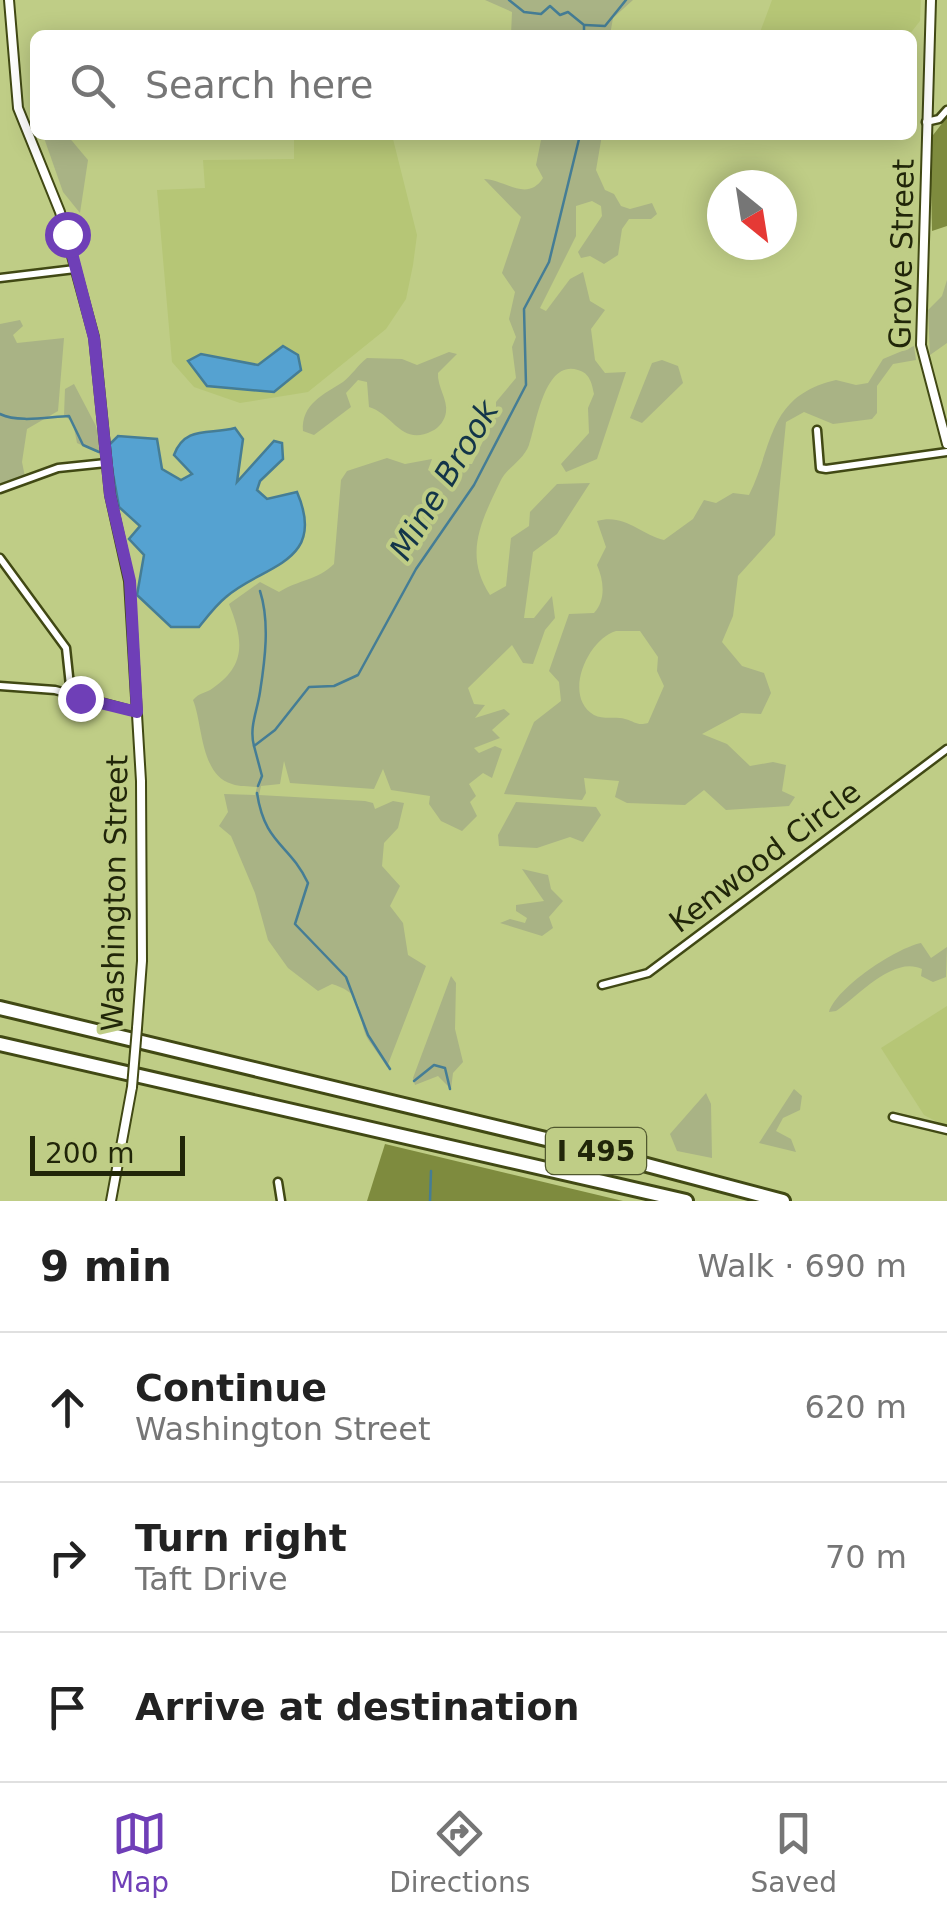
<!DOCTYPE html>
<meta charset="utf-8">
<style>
:root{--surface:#fff;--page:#f2f2f2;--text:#222;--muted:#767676;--line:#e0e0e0;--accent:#6f3fb7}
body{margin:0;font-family:"DejaVu Sans",sans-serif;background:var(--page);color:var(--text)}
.compass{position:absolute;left:707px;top:170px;width:90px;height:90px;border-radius:50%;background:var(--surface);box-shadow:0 5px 25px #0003;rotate:150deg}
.scale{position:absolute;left:30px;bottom:25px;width:155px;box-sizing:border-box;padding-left:10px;border:5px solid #212609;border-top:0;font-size:28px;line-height:35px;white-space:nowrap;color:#212609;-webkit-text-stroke:8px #bfcd86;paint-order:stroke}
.stop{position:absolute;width:30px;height:30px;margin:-22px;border:8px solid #6f3fb7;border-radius:50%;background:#fff}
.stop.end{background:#6f3fb7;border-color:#fff;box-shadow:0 2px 10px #0008}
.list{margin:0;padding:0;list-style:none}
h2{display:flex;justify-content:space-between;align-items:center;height:130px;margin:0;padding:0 40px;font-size:42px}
h2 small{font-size:32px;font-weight:400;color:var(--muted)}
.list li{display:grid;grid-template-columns:65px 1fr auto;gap:30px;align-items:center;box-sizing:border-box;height:150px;padding:0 40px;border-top:2px solid var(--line)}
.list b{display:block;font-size:38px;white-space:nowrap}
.list p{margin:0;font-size:32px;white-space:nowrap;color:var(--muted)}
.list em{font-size:32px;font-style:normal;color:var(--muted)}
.icon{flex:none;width:55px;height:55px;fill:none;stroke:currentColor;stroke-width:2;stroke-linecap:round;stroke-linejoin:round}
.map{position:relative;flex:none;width:947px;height:1201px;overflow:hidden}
.search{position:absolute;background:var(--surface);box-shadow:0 5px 25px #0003;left:30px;right:30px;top:30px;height:110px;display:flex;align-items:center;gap:25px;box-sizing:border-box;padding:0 35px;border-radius:15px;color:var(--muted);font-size:38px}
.sheet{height:580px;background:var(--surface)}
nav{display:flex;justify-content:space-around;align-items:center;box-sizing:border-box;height:140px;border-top:2px solid var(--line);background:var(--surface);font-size:28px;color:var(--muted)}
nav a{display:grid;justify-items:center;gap:5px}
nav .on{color:var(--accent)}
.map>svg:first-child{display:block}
.built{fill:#b6c676}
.green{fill:#a9b385;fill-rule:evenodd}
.forest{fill:#7e8b3e}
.water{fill:#55a2d1;stroke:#457d95;stroke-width:2.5}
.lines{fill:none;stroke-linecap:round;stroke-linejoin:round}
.stream{stroke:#457d95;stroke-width:2.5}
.minor-casing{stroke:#414914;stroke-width:11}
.secondary-casing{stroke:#414914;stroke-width:12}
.motorway-casing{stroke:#414914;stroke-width:18}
.minor{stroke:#fff;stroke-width:6}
.secondary{stroke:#fff;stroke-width:8}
.motorway{stroke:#fff;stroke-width:12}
.secondary-bridge-casing{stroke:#414914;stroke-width:12;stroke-linecap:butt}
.secondary-bridge{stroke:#fff;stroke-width:8}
.route{stroke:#6f3fb7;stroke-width:12}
.labels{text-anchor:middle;stroke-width:8;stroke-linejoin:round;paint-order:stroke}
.shield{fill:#bfcd86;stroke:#50582e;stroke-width:2.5}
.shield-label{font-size:28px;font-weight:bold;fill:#212609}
.street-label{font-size:30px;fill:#212609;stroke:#bfcd86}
.water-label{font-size:32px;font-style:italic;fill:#133549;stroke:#bfcd86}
</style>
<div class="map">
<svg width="947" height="1201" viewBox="0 0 947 1201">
<rect width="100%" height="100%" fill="#bfcd86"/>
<g class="built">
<path d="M772 0H921L920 21 909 35H759Z"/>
<path d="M294 135H392L417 235 413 265 406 299 386 329 308 392 240 403 194 387 172 362 157 190 205 188 203 160 294 159Z"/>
<path d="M947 1006V1127L924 1115 881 1048Z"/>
</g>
<g class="green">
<path d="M485 0H633L613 18 610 35H511L512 12Z"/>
<path d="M43 135H67L88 160 80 213 63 192Z"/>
<path d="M542 135H602L596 170 605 190 614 194 621 206 630 209 652 203 657 214 651 219H629L622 229 618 255 604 264 590 256 581 258 578 252 602 216 601 206 592 201 576 206V236L540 308 546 311 570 279 583 272 590 301 605 310 591 329 595 360 605 373 626 372 597 459 566 472 561 464 589 433 588 408 594 394C592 384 590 373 578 370 544 359 536 426 529 445 523 461 506 468 500 482 482 520 463 554 490 595L506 586 511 538 529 526 530 512 557 484 590 483 557 534 533 552 524 618H534L552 596 555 618 545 630 533 664 523 663 512 645 468 688 474 704 485 705 475 718 504 709 510 714 492 730 500 738 474 748 479 753 495 746 502 749 492 778 483 773 469 784 476 796 470 802 477 816 462 831 441 821 429 804 430 796 391 790 383 769 374 789 290 783 284 761 280 784 261 786 259 795 365 801 373 803 375 809 393 801 404 803 398 828 384 843 382 866 400 886 390 906 403 923 408 955 426 966 387 1067C381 1058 375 1049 369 1041 354 1018 371 996 332 984L318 991 288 968 268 940 255 893 231 836 219 826 228 812 224 794 255 795 257 787C249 786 240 787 232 784 200 775 203 724 193 700 200 692 205 694 213 688 247 665 243 639 229 604L260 582 279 592C298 580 318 580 334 564L341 480 347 471 387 458 405 464 432 459 428 470 436 476 459 464H472L496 414V402L516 378 512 347 516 337 509 319 515 292 502 273 521 217 484 179C504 179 527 203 543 178L536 165Z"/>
<path d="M947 280V343L930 355 928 310 942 296Z"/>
<path d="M20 320 23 326 13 335 17 343 64 338 58 411 27 429 22 462 25 477 0 486V324Z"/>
<path d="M914 346 916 360 893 364 877 386V413L872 419 833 424 804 412 786 422 775 535 738 576 733 616 722 642 742 666 764 673 771 693 761 714 741 713 702 734 727 744 750 766 773 762 786 765 782 791 795 797 789 806 726 810 704 790 685 805 627 803 615 797 619 781 584 778 586 793 582 800 504 794 534 722 561 701 559 682 549 671 569 614 594 613C606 600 604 581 597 565L606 547 597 521C624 513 640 534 664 540L693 519 704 500 716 503 733 493 749 495C774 445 767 396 836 380L856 385 868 383 883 359ZM616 631H640L658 657 657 671 664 686 648 723C637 726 636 722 625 719 616 716 603 720 594 715 562 696 588 639 616 631Z"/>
<path d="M449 352 457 354 438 373C437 386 448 400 446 412 445 420 439 428 432 431 402 447 393 414 369 407L367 382 358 380 346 393 351 407 314 435 303 431C301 404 324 394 343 382 351 376 358 365 367 358L402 359 417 365Z"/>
<path d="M662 360 678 366 683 383 642 423 630 418 652 363Z"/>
<path d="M74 384 96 426 101 449 96 452 77 443 73 423 64 415 65 389Z"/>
<path d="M516 802 596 807 601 815 583 842 570 837 537 848 499 846 498 835Z"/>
<path d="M522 869 548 875 551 889 563 901 549 917 553 928 542 936 500 923 510 919 525 923 527 918 516 911V905L544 901Z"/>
<path d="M921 943 931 958 947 947 946 977 933 982 921 976 922 969C894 955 858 996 836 1011L829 1012C837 987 896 948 921 943Z"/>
<path d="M451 976 456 983 455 1029 463 1062 453 1073 451 1089 438 1076 415 1085 413 1078Z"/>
<path d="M794 1089 802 1096 800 1110 783 1118 776 1131 791 1139 796 1152 759 1143Z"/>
<path d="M706 1093 711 1104 712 1158 677 1151 670 1134Z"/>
</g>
<g class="forest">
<path d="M947 117V226L932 231 930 139Z"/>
<path d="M385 1144 623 1201H367Z"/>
</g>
<g class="water">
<path d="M283 346 298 355 301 370 274 392 207 386 188 361 201 354 258 365Z"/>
<path d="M235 428 243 439 237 482 274 441 282 443 283 459 260 481 257 490 267 499 297 492C328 564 262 565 226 597 216 605 207 617 199 627H171L137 595 144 555 129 539 140 526 119 507 108 446 118 436 157 439 162 469 181 480 192 474 174 455C185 425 210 435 235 428Z"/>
</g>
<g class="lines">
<g class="stream">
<path d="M509 0 524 12 541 14 550 6 560 15 568 12 584 25"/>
<path d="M585 25 605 26 626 0"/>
<path d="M584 35V26"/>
<path d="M0 414C19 423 47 417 69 416L83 445 99 452"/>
<path d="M254 746C249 727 257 712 260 692 265 660 270 622 260 591"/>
<path d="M258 786 262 776 254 746 275 730 309 687 334 686 358 675 416 569 474 485 526 385 524 309 549 262 580 135"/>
<path d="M257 793C265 845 289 843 308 883L295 924 346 977 368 1035 390 1069"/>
<path d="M414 1081 434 1065 445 1068 450 1089"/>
<path d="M430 1201 431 1171"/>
</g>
<defs>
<g id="minor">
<path d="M926 122 939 119 947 110"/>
<path d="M0 278 75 269"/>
<path d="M817 430 820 468 826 469 947 452"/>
<path d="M0 489 58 468 106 463"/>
<path d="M0 558 66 648 71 695"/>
<path d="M0 686 55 690 137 712"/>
<path d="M602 985 648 973 947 749"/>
<path d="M893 1117 947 1130"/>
<path d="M278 1182 281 1201"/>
</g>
<g id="secondary">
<path d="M9 0 18 108 60 212 94 337 110 495 129 581 141 781 142 961 137 1028"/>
<path d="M931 0 921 345 947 444"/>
<path d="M111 1201 132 1087"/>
</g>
<g id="motorway">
<path d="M0 1008 575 1146 783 1201"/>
<path d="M0 1044 686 1201"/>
</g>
</defs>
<use href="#minor" class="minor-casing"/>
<use href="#secondary" class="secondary-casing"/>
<use href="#motorway" class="motorway-casing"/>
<use href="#minor" class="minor"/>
<use href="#secondary" class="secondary"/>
<use href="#motorway" class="motorway"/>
<defs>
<path id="secondary-bridge" d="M132 1087 137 1028"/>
</defs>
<use href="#secondary-bridge" class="secondary-bridge-casing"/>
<use href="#secondary-bridge" class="secondary-bridge"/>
</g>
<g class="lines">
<path class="route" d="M67 234 94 338 110 495 130 581 137 712 80 698"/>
</g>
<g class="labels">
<rect class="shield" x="546" y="1128" width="100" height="46" rx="8"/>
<g class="shield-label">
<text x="596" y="1161">I 495</text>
</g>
<g class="street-label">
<text transform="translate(902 254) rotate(-89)" y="10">Grove Street</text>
<text transform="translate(765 857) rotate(-37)" y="10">Kenwood Circle</text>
<text transform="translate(115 893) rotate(-89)" y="10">Washington Street</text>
</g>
<g class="water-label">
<text transform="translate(444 480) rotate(-59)" y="11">Mine Brook</text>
</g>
</g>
</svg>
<svg class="compass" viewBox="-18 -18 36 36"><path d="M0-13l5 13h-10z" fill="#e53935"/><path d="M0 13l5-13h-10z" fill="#767676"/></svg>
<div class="scale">200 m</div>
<div class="stop" style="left:67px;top:234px"></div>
<div class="stop end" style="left:80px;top:698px"></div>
<div class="search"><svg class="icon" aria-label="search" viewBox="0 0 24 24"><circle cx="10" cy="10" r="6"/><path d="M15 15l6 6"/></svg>Search here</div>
</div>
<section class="sheet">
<h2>9 min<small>Walk · 690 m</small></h2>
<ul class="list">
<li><svg class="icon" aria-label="ahead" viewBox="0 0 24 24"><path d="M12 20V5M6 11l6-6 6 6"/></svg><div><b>Continue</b><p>Washington Street</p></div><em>620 m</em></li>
<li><svg class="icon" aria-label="right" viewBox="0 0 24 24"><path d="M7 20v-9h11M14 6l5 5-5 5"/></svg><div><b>Turn right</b><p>Taft Drive</p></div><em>70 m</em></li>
<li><svg class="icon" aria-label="arrive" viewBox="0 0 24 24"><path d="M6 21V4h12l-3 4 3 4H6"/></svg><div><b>Arrive at destination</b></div></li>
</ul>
</section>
<nav>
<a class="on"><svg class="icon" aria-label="map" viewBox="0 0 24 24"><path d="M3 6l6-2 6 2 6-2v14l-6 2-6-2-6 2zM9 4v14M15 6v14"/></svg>Map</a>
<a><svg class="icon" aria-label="directions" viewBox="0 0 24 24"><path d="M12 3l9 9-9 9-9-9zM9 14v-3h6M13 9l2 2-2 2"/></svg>Directions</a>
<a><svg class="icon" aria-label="saved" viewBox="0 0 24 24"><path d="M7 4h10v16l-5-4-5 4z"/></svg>Saved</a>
</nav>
